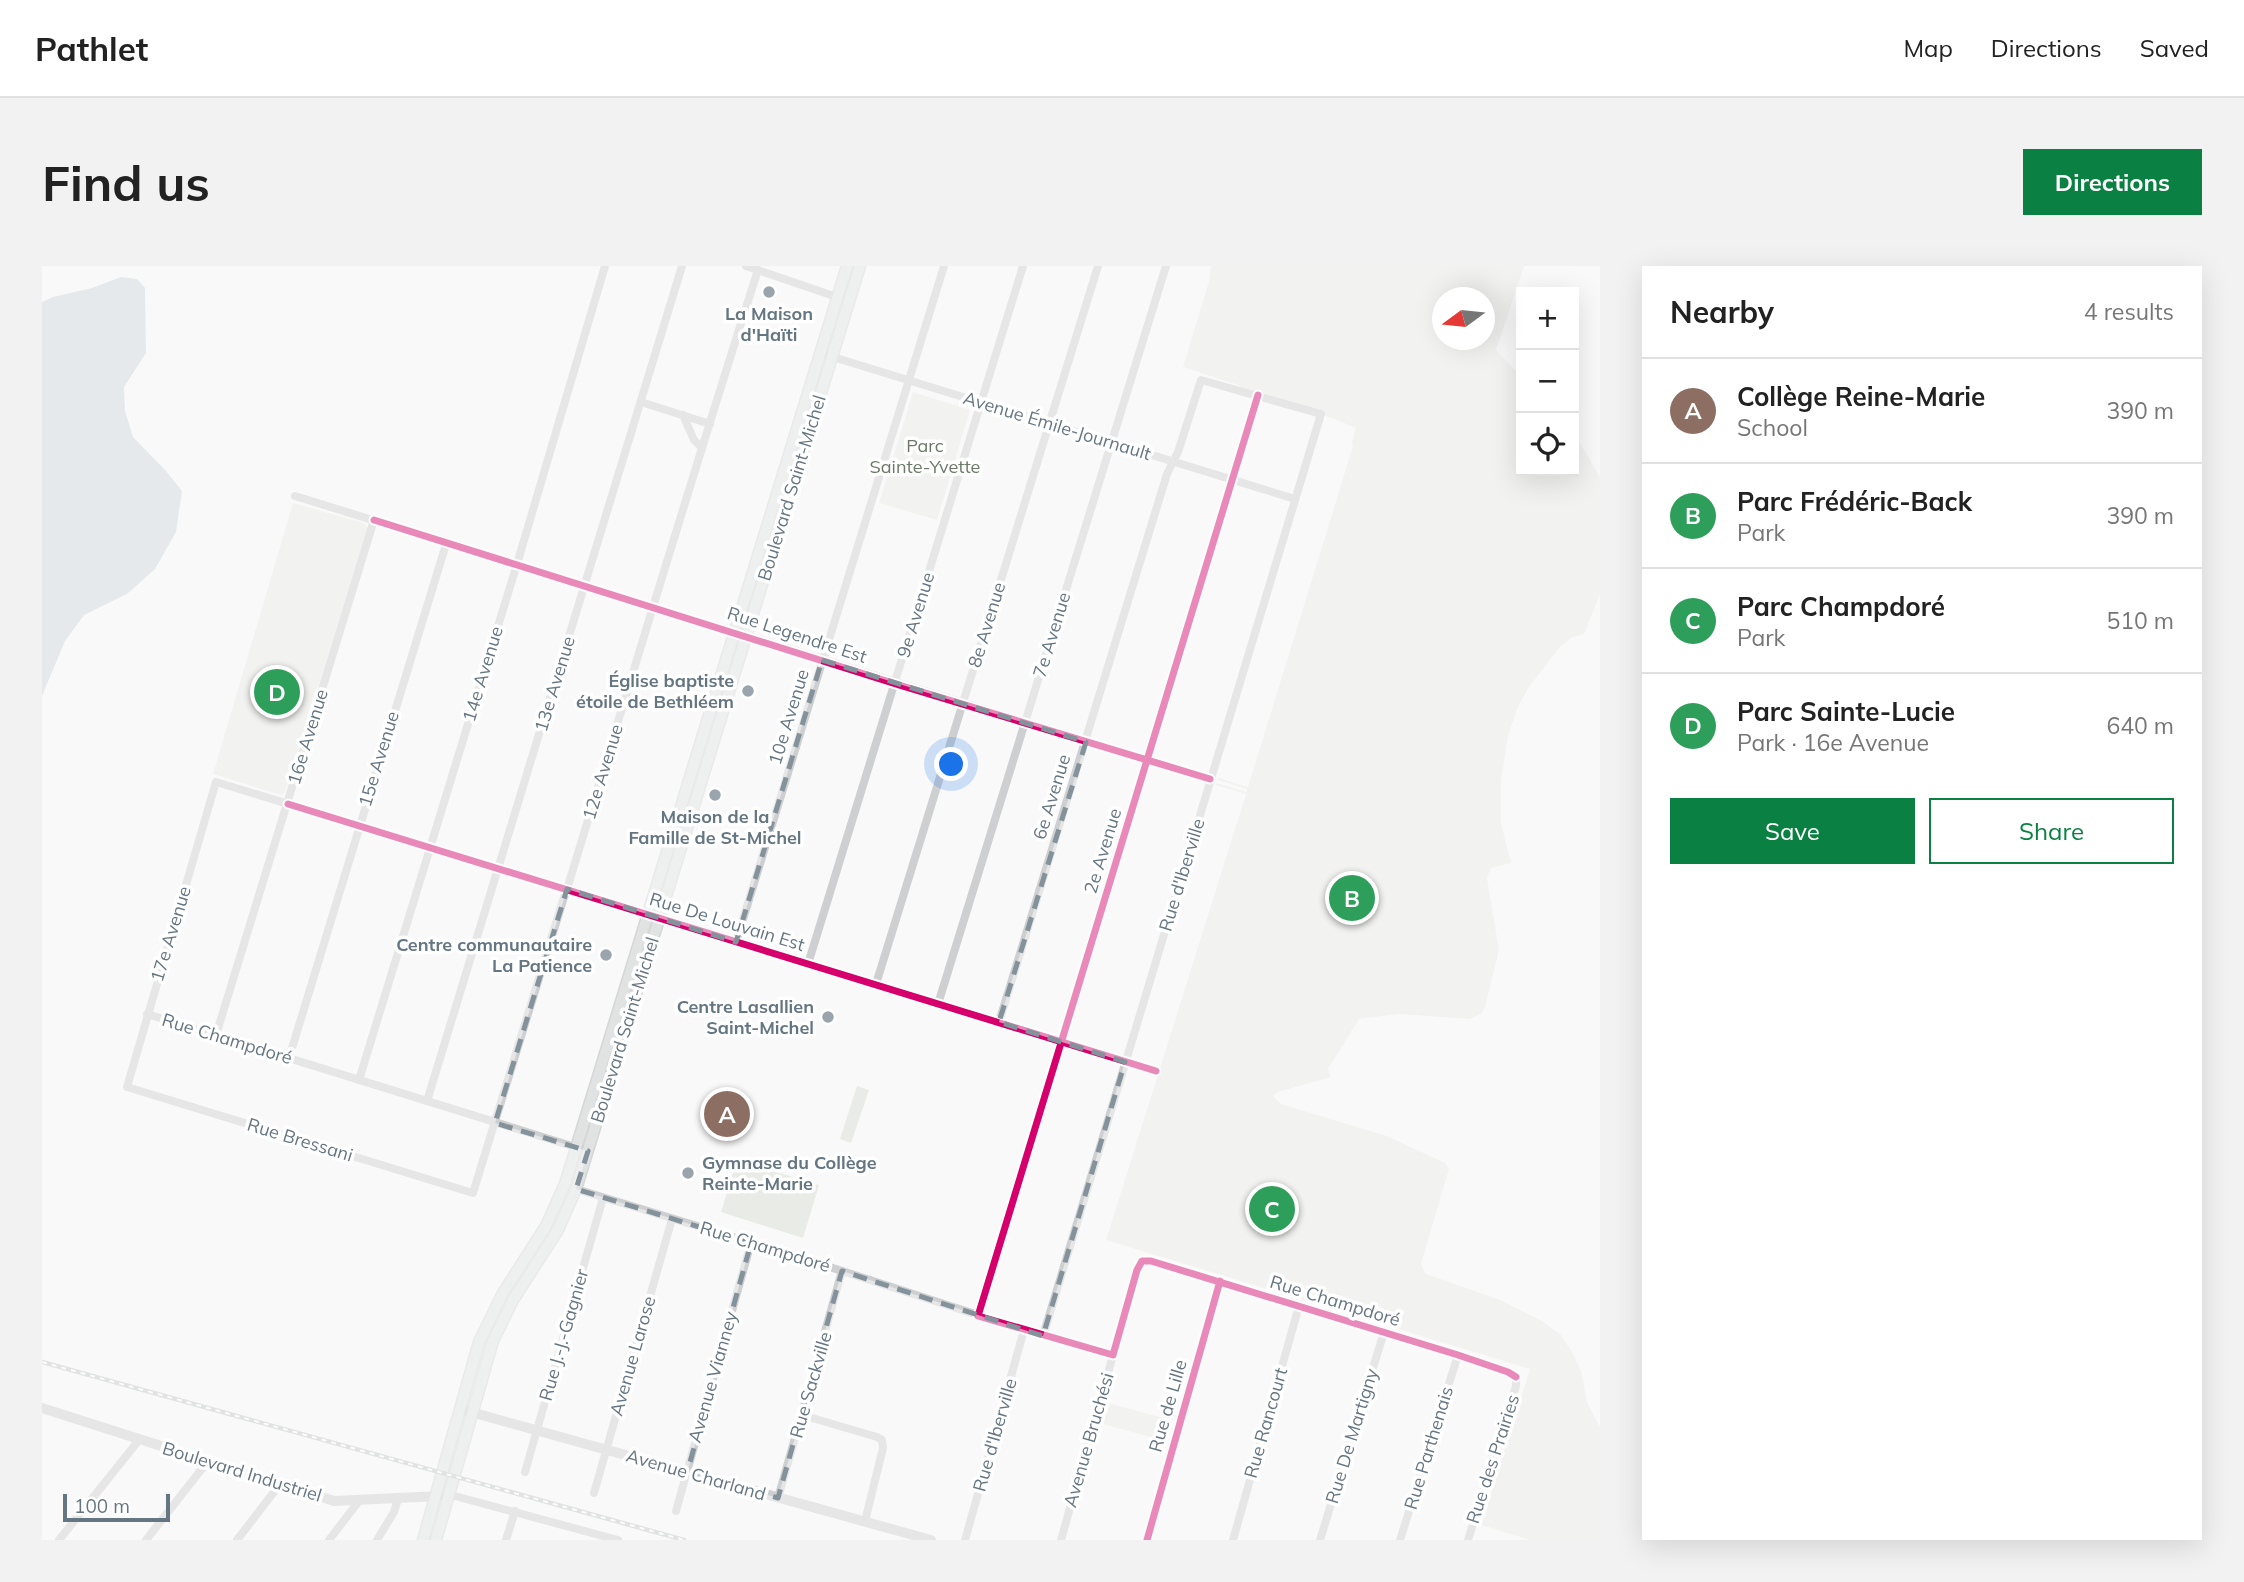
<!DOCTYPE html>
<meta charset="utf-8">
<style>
:root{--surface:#fff;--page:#f2f2f2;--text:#222;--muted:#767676;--line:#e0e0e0;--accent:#0b8043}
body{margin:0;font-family:Mulish,sans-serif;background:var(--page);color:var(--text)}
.controls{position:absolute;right:21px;top:21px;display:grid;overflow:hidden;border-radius:0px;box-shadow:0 7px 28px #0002}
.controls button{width:63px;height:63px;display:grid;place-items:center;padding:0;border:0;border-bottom:2px solid var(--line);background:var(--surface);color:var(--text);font:35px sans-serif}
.compass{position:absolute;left:1390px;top:21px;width:63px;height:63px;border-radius:50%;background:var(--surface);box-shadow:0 7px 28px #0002;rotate:255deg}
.scale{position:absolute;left:21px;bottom:18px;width:107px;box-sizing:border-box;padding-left:7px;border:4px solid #657683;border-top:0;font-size:19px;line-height:24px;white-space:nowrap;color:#657683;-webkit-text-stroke:5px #fff;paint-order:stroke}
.you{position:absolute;left:910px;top:499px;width:24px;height:24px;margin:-18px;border:5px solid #fff;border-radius:50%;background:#1a73e8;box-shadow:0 0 0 10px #1a73e833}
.badge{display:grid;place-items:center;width:46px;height:46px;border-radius:50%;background:var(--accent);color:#fff;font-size:23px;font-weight:700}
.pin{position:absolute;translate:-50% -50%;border:4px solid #fff;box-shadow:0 2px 7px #0006}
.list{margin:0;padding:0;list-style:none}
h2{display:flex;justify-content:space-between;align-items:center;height:91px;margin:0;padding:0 28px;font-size:30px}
h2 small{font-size:23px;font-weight:400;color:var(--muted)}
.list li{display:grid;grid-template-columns:46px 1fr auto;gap:21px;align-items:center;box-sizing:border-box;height:105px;padding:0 28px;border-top:2px solid var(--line)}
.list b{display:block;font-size:26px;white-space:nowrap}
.list p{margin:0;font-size:23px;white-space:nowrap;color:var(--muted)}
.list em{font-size:23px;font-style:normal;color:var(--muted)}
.actions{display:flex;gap:14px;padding:21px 28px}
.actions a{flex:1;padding:16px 0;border:2px solid var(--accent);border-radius:0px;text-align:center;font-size:24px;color:var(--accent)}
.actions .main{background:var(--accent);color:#fff}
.icon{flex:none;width:38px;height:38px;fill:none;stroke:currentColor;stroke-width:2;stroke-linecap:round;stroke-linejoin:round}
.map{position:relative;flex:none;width:1558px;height:1274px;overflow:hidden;border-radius:0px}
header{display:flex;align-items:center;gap:42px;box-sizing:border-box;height:98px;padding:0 35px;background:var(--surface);border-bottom:2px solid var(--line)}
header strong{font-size:33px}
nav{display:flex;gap:38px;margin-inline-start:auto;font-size:24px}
.intro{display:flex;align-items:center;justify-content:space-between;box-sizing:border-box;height:168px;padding:0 42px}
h1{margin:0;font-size:49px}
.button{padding:18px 32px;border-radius:0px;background:var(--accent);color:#fff;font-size:24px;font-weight:700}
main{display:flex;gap:42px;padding:0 42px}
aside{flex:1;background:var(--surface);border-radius:0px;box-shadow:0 7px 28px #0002}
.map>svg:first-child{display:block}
.green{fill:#e8ebe6;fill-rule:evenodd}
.water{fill:#ced6d9}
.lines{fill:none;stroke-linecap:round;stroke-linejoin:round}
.secondary-casing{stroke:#d5d6d7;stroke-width:13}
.minor{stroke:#cecfd0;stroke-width:8}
.tertiary{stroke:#cecfd0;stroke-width:10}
.secondary{stroke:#e1e2e2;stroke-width:10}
.rail-casing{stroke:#c3c5c6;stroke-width:4.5}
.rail{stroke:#fff;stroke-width:2;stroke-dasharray:5;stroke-linecap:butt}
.cycleway-casing{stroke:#fff;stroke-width:11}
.cycleway{stroke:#d6006c;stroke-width:7}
.marked{fill:none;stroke:#84929c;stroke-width:5;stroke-dasharray:14 9;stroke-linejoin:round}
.poi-dot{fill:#99a4ac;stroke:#fff;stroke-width:2.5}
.labels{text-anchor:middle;stroke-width:7;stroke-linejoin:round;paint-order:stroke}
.poi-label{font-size:18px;font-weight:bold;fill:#657683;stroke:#fff;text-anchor:end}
.street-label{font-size:18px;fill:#657683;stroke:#fff}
.park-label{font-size:18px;fill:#687a64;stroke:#fff}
</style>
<header>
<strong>Pathlet</strong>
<nav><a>Map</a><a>Directions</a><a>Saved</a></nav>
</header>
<div class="intro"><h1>Find us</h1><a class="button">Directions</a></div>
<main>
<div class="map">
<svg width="1558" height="1274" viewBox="0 0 1558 1274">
<rect width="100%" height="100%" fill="#f9f9f9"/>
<g class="green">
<path d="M1169 0H1482L1454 84 1479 110V205H1532V167L1558 211V328L1543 366 1540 369 1530 371 1518 381 1486 422 1475 443 1466 470 1459 515V557L1469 597 1449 602 1445 612 1457 684 1443 741 1439 748 1427 753 1357 748 1317 753 1286 803 1289 811 1236 826 1231 830 1239 838 1345 870 1403 897 1407 903 1379 998 1384 1008 1458 1034 1500 1055 1518 1068 1529 1084 1539 1105 1545 1136 1558 1161V1274H1488L1439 1259 1488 1103 1064 974 1204 528 1174 519V517L1205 526V523L1176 514V512L1206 521 1311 180 1310 176 1314 162 1287 151 1208 127 1196 119 1141 101 1167 15ZM1400 32H1442V74H1400Z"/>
<path d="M871 126 928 144 895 254 837 237Z"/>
<path d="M251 237 322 257 326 262 243 526 239 529 171 508Z"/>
<path d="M815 820 827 824 809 877 798 873Z"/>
<path d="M695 894 777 919 761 972 679 946Z"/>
<path d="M1066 1137 1129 1154 1123 1175 1061 1158Z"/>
</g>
<path class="water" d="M79 11 95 13 103 22 104 87 82 121 83 145 91 171 124 205 140 225 134 266 113 303 85 328 42 349 23 375 0 430V36L11 31 50 22Z"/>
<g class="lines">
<defs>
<g id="secondary">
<path d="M381 1274 437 1076 461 1027 504 960 523 918 805 0"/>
<path d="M394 1274 451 1075 471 1034 516 964 534 923 818 0"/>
</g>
</defs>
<use href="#secondary" class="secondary-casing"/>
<g class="minor">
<path d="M704 0 795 31"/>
<path d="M716 4C650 210 588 417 525 623L522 631 431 927 85 821 174 516C488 610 800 710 1114 805"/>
<path d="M778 87 1253 233"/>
<path d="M599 136 668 158"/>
<path d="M641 149 652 174 660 182"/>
<path d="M253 230 1168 513"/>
<path d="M694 676 902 0"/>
<path d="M766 698 981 0"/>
<path d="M834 718 1056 0"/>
<path d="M896 738 1124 0"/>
<path d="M105 748 546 885"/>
<path d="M957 756 1125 208 1136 186 1159 114 1279 148 1001 1070"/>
<path d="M174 769 332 254"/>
<path d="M247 792 405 275"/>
<path d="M317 814 475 298 563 0"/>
<path d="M385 835 640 0"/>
<path d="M534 923 760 992 982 1064 1071 1089"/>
<path d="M936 1050 1216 129"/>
<path d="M760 1149 835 1171 840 1174 841 1182 823 1255"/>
<path d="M483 1206 561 932"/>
<path d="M552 1227 630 953"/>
<path d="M405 1230H413L576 1274"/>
<path d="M736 1232 800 1005"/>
<path d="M634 1245 709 977"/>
<path d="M17 1274 97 1174"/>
<path d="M104 1274 166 1195"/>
<path d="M195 1274 238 1218"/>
<path d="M287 1274 317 1235"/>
<path d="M335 1274 352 1246 356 1233"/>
<path d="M464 1274 473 1245"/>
<path d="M923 1274 982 1064"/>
<path d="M1019 1274 1095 1004 1100 995 1104 994 1298 1052 1444 1098 1474 1111V1120L1426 1274"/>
<path d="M1105 1274 1178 1015"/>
<path d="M1191 1274 1257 1040"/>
<path d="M1278 1274 1342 1066"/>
<path d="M1358 1274 1416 1089"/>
</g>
<g class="tertiary">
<path d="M0 1142 292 1235 398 1230"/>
<path d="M418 1143 889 1274"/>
</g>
<use href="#secondary" class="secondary"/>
<defs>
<path id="rail" d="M0 1096 642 1274"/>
</defs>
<use href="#rail" class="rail-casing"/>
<use href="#rail" class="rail"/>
<defs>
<g id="cycleway">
<path d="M1216 129 936 1050 1071 1089 1095 1004 1100 995H1109L1416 1089 1466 1106 1474 1111"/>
<path d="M332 254 857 419 1168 513"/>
<path d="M246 538 1114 805"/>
<path d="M1105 1274 1178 1015"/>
</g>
</defs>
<use href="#cycleway" class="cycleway-casing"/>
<use href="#cycleway" class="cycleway"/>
</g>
<path d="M0 0H1558V1274H0ZM780 394 1044 476 957 756 1083 796 1001 1070 800 1005 736 1232 645 1207 709 977 534 923 546 885 453 857 525 623 694 676Z" fill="#f9f9f9" fill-opacity=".55" fill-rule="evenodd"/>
<path class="marked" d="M780 394 1044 476 957 756 1083 796 1001 1070 800 1005 736 1232 645 1207 709 977 534 923 546 885 453 857 525 623 694 676Z"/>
<g class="poi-dot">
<circle cx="727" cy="26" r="7"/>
<circle cx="706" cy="425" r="7"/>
<circle cx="673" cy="529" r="7"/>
<circle cx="564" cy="689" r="7"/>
<circle cx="786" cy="751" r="7"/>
<circle cx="646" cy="907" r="7"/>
</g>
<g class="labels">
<g class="poi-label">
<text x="727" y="54" text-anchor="middle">La Maison<tspan x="727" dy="21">d'Haïti</tspan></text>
<text x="692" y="421">Église baptiste<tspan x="692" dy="21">étoile de Bethléem</tspan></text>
<text x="673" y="557" text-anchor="middle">Maison de la<tspan x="673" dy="21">Famille de St-Michel</tspan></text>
<text x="550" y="685">Centre communautaire<tspan x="550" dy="21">La Patience</tspan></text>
<text x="772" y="747">Centre Lasallien<tspan x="772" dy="21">Saint-Michel</tspan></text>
<text x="660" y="903" text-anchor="start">Gymnase du Collège<tspan x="660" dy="21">Reinte-Marie</tspan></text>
</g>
<g class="street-label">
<text transform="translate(1015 160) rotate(17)" y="6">Avenue Émile-Journault</text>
<text transform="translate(750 222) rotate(-73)" y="6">Boulevard Saint-Michel</text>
<text transform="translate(874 349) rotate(-73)" y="6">9e Avenue</text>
<text transform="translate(945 359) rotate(-73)" y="6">8e Avenue</text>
<text transform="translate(755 369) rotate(18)" y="6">Rue Legendre Est</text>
<text transform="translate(1010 369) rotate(-73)" y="6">7e Avenue</text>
<text transform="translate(441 408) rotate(-73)" y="6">14e Avenue</text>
<text transform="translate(513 418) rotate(-73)" y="6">13e Avenue</text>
<text transform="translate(747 451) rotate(-73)" y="6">10e Avenue</text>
<text transform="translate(266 471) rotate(-73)" y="6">16e Avenue</text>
<text transform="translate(337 493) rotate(-73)" y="6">15e Avenue</text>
<text transform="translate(561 506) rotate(-73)" y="6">12e Avenue</text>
<text transform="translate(1010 531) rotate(-73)" y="6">6e Avenue</text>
<text transform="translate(1061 585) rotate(-73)" y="6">2e Avenue</text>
<text transform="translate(1140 609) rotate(-73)" y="6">Rue d'Iberville</text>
<text transform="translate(685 656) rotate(17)" y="6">Rue De Louvain Est</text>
<text transform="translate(129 668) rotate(-73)" y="6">17e Avenue</text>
<text transform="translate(583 764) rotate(-73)" y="6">Boulevard Saint-Michel</text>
<text transform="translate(185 773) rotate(17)" y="6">Rue Champdoré</text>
<text transform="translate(258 874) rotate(17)" y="6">Rue Bressani</text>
<text transform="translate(723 981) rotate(17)" y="6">Rue Champdoré</text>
<text transform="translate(1293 1035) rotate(17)" y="6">Rue Champdoré</text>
<text transform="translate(522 1069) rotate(-74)" y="6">Rue J.-J.-Gagnier</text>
<text transform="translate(591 1090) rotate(-74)" y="6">Avenue Larose</text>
<text transform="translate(671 1111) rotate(-74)" y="6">Avenue Vianney</text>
<text transform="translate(769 1119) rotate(-74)" y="6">Rue Sackville</text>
<text transform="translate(1126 1140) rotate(-74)" y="6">Rue de Lille</text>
<text transform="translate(1224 1157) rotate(-74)" y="6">Rue Rancourt</text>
<text transform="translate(953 1169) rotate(-74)" y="6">Rue d'Iberville</text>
<text transform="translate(1310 1170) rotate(-73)" y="6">Rue De Martigny</text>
<text transform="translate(1047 1174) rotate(-74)" y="6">Avenue Bruchési</text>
<text transform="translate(1387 1182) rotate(-73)" y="6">Rue Parthenais</text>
<text transform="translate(1451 1193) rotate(-72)" y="6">Rue des Prairies</text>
<text transform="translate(200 1206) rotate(17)" y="6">Boulevard Industriel</text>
<text transform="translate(654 1209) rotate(16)" y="6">Avenue Charland</text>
</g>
<g class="park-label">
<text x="883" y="186">Parc<tspan x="883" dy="21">Sainte-Yvette</tspan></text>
</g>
</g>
</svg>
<div class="controls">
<button>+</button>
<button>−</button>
<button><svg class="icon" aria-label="locate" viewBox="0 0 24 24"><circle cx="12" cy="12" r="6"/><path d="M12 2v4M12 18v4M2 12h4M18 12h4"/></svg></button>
</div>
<svg class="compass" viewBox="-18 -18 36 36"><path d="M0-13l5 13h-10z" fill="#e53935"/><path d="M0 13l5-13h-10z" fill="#767676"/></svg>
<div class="scale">100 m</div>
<div class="you"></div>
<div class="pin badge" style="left:685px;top:848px;background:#8d6e63">A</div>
<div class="pin badge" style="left:1310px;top:632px;background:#2e9e5b">B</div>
<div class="pin badge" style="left:1230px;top:943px;background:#2e9e5b">C</div>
<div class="pin badge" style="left:235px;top:426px;background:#2e9e5b">D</div>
</div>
<aside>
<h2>Nearby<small>4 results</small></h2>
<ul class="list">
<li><span class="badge" style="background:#8d6e63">A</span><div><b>Collège Reine-Marie</b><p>School</p></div><em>390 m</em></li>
<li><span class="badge" style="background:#2e9e5b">B</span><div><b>Parc Frédéric-Back</b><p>Park</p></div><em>390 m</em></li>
<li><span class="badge" style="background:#2e9e5b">C</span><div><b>Parc Champdoré</b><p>Park</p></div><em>510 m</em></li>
<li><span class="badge" style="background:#2e9e5b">D</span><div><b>Parc Sainte-Lucie</b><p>Park · 16e Avenue</p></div><em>640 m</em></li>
</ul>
<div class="actions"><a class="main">Save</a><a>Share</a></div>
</aside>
</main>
